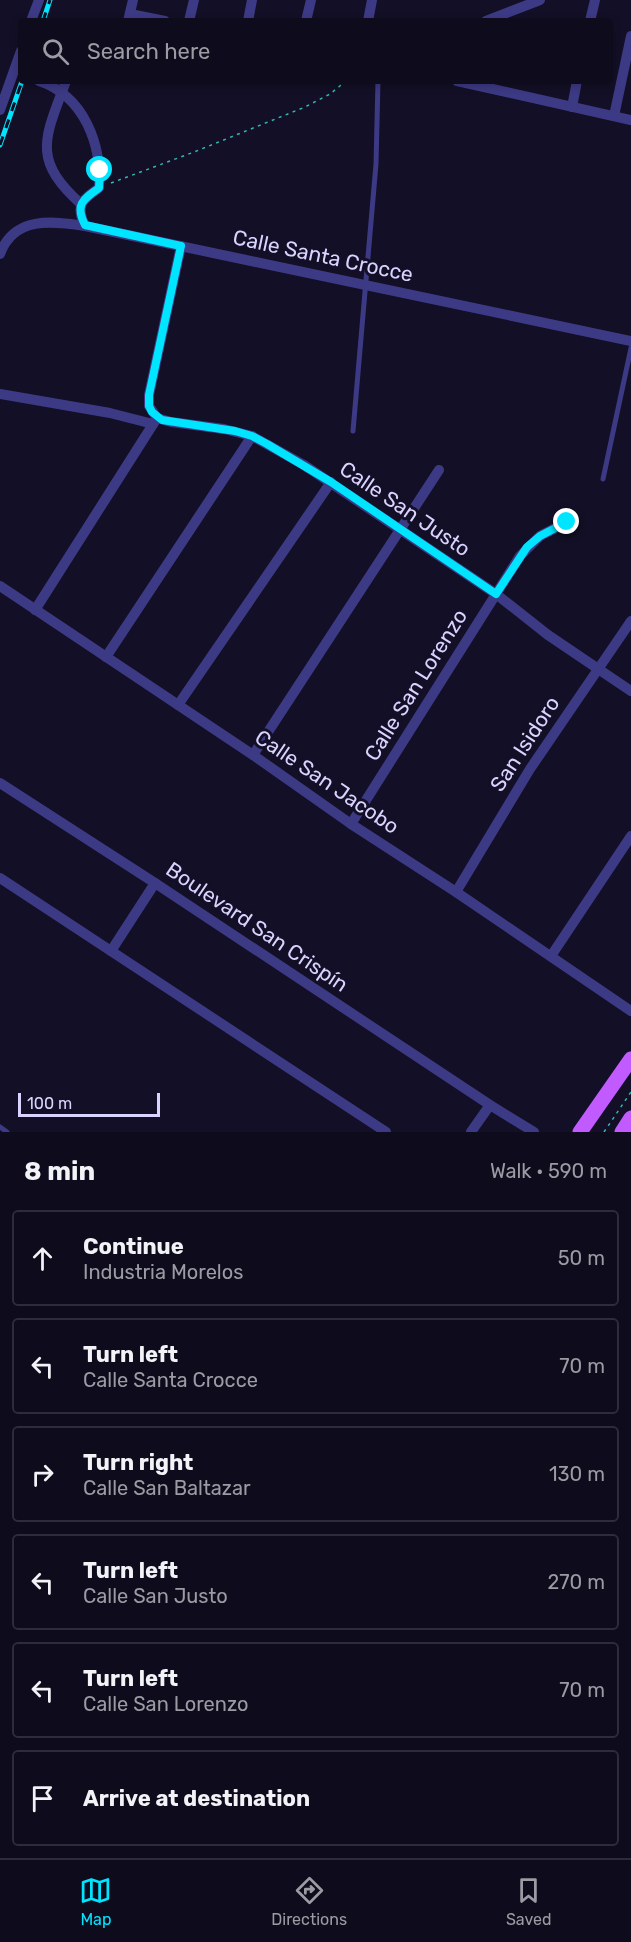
<!DOCTYPE html>
<meta charset="utf-8">
<style>
:root{--surface:#0e0b1c;--page:#171425;--text:#f1f3f6;--muted:#9b9ba3;--line:#2e2b3b;--accent:#00e5ff}
body{margin:0;font-family:Rubik,sans-serif;background:var(--page);color:var(--text)}
.scale{position:absolute;left:18px;bottom:15px;width:142px;box-sizing:border-box;padding-left:6px;border:3px solid #d9d4ff;border-top:0;font-size:16px;line-height:21px;white-space:nowrap;color:#d9d4ff;-webkit-text-stroke:4px #130f26;paint-order:stroke}
.stop{position:absolute;width:18px;height:18px;margin:-14px;border:4px solid #00e5ff;border-radius:50%;background:#fff}
.stop.end{background:#00e5ff;border-color:#fff;box-shadow:0 2px 6px #0008}
.list{margin:0;padding:0;list-style:none}
h2{display:flex;justify-content:space-between;align-items:center;height:78px;margin:0;padding:0 24px;font-size:26px}
h2 small{font-size:20px;font-weight:400;color:var(--muted)}
.list li{display:grid;grid-template-columns:39px 1fr auto;gap:18px;align-items:center;box-sizing:border-box;height:96px;margin:0 12px 12px;padding:0 12px;border:2px solid var(--line);border-radius:6px}
.list b{display:block;font-size:22px;white-space:nowrap}
.list p{margin:0;font-size:20px;white-space:nowrap;color:var(--muted)}
.list em{font-size:20px;font-style:normal;color:var(--muted)}
.icon{flex:none;width:33px;height:33px;fill:none;stroke:currentColor;stroke-width:2;stroke-linecap:round;stroke-linejoin:round}
.map{position:relative;flex:none;width:631px;height:1132px;overflow:hidden}
.search{position:absolute;background:var(--surface);box-shadow:0 3px 9px #0003;left:18px;right:18px;top:18px;height:66px;display:flex;align-items:center;gap:15px;box-sizing:border-box;padding:0 21px;border-radius:6px;color:var(--muted);font-size:22px}
.sheet{height:726px;background:var(--surface)}
nav{display:flex;justify-content:space-around;align-items:center;box-sizing:border-box;height:84px;border-top:2px solid var(--line);background:var(--surface);font-size:16px;color:var(--muted)}
nav a{display:grid;justify-items:center;gap:3px}
nav .on{color:var(--accent)}
.map>svg:first-child{display:block}
.lines{fill:none;stroke-linecap:round;stroke-linejoin:round}
.path{stroke:#2fb8b0;stroke-width:1.5;stroke-dasharray:3 4.5;stroke-linecap:butt}
.lane{stroke:#3d3a85;stroke-width:5}
.street{stroke:#3d3a85;stroke-width:10}
.primary{stroke:#c25bff;stroke-width:15}
.rail-casing{stroke:#00e5ff;stroke-width:5}
.rail{stroke:#130f26;stroke-width:3;stroke-dasharray:9;stroke-linecap:butt}
.route{stroke:#00e5ff;stroke-width:8}
.labels{text-anchor:middle;stroke-width:6;stroke-linejoin:round;paint-order:stroke}
.street-label{font-size:21px;fill:#d9d4ff;stroke:#130f26}
</style>
<div class="map">
<svg width="631" height="1132" viewBox="0 0 631 1132">
<rect width="100%" height="100%" fill="#130f26"/>
<g class="lines">
<g class="path">
<path d="M111 183 194 152 305 107 330 94 346 81"/>
<path d="M604 1132 631 1092"/>
</g>
<g class="lane">
<path d="M353 431 376 164 378 81"/>
<path d="M603 479 631 348"/>
<path d="M0 1127 7 1132"/>
</g>
<g class="street">
<path d="M130 14 165 21"/>
<path d="M31 21 39 0"/>
<path d="M128 21 133 0"/>
<path d="M189 21 194 0"/>
<path d="M248 21 252 0"/>
<path d="M306 21 311 0"/>
<path d="M368 21 372 0"/>
<path d="M486 21 540 0"/>
<path d="M590 21 595 0"/>
<path d="M39 81C84 96 102 144 99 188 82 200 75 205 85 226"/>
<path d="M66 81C45 138 31 159 81 204"/>
<path d="M457 81 631 120"/>
<path d="M572 107 577 81"/>
<path d="M0 110 21 51"/>
<path d="M614 116 631 36"/>
<path d="M181 246 149 395V406L157 418 171 422 224 429 252 436 304 465 496 594 548 635 631 691"/>
<path d="M0 254C14 216 52 221 85 226L631 341"/>
<path d="M0 394 110 413 153 424"/>
<path d="M0 586 253 755 351 824 456 892 631 1011"/>
<path d="M35 610 157 418"/>
<path d="M106 657 252 436"/>
<path d="M178 705 331 482"/>
<path d="M253 755 439 470"/>
<path d="M0 783 155 883 490 1105 534 1132"/>
<path d="M351 824 520 556 540 536 567 522"/>
<path d="M0 878 386 1132"/>
<path d="M456 892 530 769 631 621"/>
<path d="M111 951 155 883"/>
<path d="M551 956 631 836"/>
<path d="M471 1132 490 1105"/>
</g>
<g class="primary">
<path d="M580 1132 631 1059"/>
<path d="M622 1132 631 1118"/>
</g>
<defs>
<g id="rail">
<path d="M43 21 50 0"/>
<path d="M0 145 22 81"/>
</g>
</defs>
<use href="#rail" class="rail-casing"/>
<use href="#rail" class="rail"/>
</g>
<g class="lines">
<path class="route" d="M100 170 99 188C82 200 75 205 85 225L181 246 149 395V406L152 412 162 420 235 431 252 436 267 444 331 482 496 594 527 547 540 536 567 522"/>
</g>
<g class="labels">
<g class="street-label">
<text transform="translate(323 256) rotate(12)" y="7">Calle Santa Crocce</text>
<text transform="translate(405 509) rotate(34)" y="7">Calle San Justo</text>
<text transform="translate(416 685) rotate(-58)" y="7">Calle San Lorenzo</text>
<text transform="translate(525 744) rotate(-57)" y="7">San Isidoro</text>
<text transform="translate(327 782) rotate(34)" y="7">Calle San Jacobo</text>
<text transform="translate(257 927) rotate(34)" y="7">Boulevard San Crispín</text>
</g>
</g>
</svg>
<div class="scale">100 m</div>
<div class="stop" style="left:100px;top:170px"></div>
<div class="stop end" style="left:567px;top:522px"></div>
<div class="search"><svg class="icon" aria-label="search" viewBox="0 0 24 24"><circle cx="10" cy="10" r="6"/><path d="M15 15l6 6"/></svg>Search here</div>
</div>
<section class="sheet">
<h2>8 min<small>Walk · 590 m</small></h2>
<ul class="list">
<li><svg class="icon" aria-label="ahead" viewBox="0 0 24 24"><path d="M12 20V5M6 11l6-6 6 6"/></svg><div><b>Continue</b><p>Industria Morelos</p></div><em>50 m</em></li>
<li><svg class="icon" aria-label="left" viewBox="0 0 24 24"><path d="M17 20v-9H6M10 6l-5 5 5 5"/></svg><div><b>Turn left</b><p>Calle Santa Crocce</p></div><em>70 m</em></li>
<li><svg class="icon" aria-label="right" viewBox="0 0 24 24"><path d="M7 20v-9h11M14 6l5 5-5 5"/></svg><div><b>Turn right</b><p>Calle San Baltazar</p></div><em>130 m</em></li>
<li><svg class="icon" aria-label="left" viewBox="0 0 24 24"><path d="M17 20v-9H6M10 6l-5 5 5 5"/></svg><div><b>Turn left</b><p>Calle San Justo</p></div><em>270 m</em></li>
<li><svg class="icon" aria-label="left" viewBox="0 0 24 24"><path d="M17 20v-9H6M10 6l-5 5 5 5"/></svg><div><b>Turn left</b><p>Calle San Lorenzo</p></div><em>70 m</em></li>
<li><svg class="icon" aria-label="arrive" viewBox="0 0 24 24"><path d="M6 21V4h12l-3 4 3 4H6"/></svg><div><b>Arrive at destination</b></div></li>
</ul>
</section>
<nav>
<a class="on"><svg class="icon" aria-label="map" viewBox="0 0 24 24"><path d="M3 6l6-2 6 2 6-2v14l-6 2-6-2-6 2zM9 4v14M15 6v14"/></svg>Map</a>
<a><svg class="icon" aria-label="directions" viewBox="0 0 24 24"><path d="M12 3l9 9-9 9-9-9zM9 14v-3h6M13 9l2 2-2 2"/></svg>Directions</a>
<a><svg class="icon" aria-label="saved" viewBox="0 0 24 24"><path d="M7 4h10v16l-5-4-5 4z"/></svg>Saved</a>
</nav>
